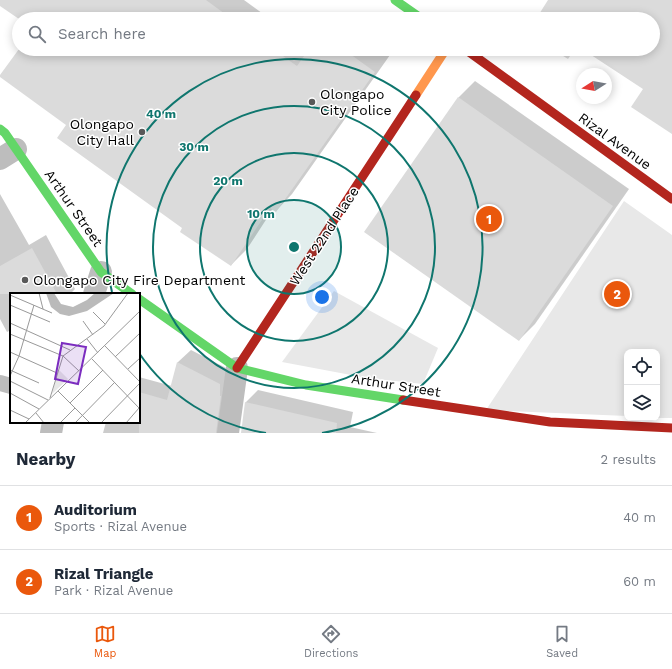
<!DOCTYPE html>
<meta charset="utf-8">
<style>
:root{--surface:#fff;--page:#f2f2f3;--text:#1f2937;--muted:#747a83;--line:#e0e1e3;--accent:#ea580c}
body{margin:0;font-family:"Work Sans",sans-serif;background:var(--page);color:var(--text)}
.controls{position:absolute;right:12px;bottom:12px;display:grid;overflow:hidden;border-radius:8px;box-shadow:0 2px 10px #0003}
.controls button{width:36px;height:36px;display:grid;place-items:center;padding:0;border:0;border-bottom:1px solid var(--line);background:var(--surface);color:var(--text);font:20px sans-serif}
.compass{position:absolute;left:576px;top:68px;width:36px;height:36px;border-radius:50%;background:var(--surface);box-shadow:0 2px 10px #0003;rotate:259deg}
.you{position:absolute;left:322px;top:297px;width:14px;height:14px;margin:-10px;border:3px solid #fff;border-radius:50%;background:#1a73e8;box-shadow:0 0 0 6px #1a73e833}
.badge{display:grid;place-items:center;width:26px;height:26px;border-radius:50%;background:var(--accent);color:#fff;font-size:13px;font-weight:700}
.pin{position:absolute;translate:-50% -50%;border:2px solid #fff;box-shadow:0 1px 4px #0006}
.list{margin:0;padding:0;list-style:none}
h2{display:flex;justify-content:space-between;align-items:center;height:52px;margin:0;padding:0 16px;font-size:17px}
h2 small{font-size:13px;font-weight:400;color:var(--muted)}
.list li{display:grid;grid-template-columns:26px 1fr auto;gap:12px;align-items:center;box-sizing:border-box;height:64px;padding:0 16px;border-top:1px solid var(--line)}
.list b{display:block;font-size:15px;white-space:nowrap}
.list p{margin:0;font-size:13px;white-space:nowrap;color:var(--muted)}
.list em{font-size:13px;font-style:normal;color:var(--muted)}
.icon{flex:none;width:22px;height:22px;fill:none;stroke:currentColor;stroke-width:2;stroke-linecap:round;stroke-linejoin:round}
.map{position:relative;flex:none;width:672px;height:433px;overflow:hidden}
.search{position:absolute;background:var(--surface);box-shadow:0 2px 10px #0003;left:12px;right:12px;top:12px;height:44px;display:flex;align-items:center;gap:10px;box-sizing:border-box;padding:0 14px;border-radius:22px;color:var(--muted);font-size:15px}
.sheet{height:180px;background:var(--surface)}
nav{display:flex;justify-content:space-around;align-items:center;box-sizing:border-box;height:56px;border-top:1px solid var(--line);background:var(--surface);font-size:11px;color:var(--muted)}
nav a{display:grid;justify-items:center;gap:2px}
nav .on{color:var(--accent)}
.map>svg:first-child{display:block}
.green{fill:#e8e8e8}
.shadow{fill:#0003}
.building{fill:#dbdbdb}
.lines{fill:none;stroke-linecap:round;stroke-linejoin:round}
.lane{stroke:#bdbdbd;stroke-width:16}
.street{stroke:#bdbdbd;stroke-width:22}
.fast{stroke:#63d668;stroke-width:9}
.slow{stroke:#ff974d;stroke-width:9}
.jam{stroke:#b3261e;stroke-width:9}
.ring{fill:none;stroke:#0f766e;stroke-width:2}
.poi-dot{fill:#595959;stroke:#fff;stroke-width:1.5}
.labels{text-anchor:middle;stroke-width:3;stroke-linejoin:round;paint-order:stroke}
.poi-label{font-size:14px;fill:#000;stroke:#fff;text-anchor:start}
.street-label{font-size:14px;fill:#000;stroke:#fff}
.inset-road{fill:none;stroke:#999;stroke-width:1}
.view{fill:#7b2cbf;fill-opacity:0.15;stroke:#7b2cbf;stroke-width:2}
.inset-edge{fill:none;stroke:#000;stroke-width:2}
.centre{fill:#0f766e;stroke:#fff;stroke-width:2}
.ring-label{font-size:12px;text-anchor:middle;font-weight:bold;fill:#0f766e;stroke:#fff;stroke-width:3;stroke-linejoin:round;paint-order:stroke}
</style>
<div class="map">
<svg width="672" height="433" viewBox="0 0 672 433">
<rect width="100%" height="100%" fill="#fff"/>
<g class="green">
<path d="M624 201 672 235V418H657V352H627V416L486 410Z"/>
<path d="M334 291 438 348 423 384 367 378 282 362Z"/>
</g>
<g class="shadow">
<path d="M0 0H244L270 19H21L0 4Z"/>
<path d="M21 49H382L390 55 292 194 276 211 273 209 247 249 231 265 68 125Z"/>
<path d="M475 81 629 189 535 324 519 340 365 232 459 97Z"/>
<path d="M0 194 29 245 46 235 75 289 70 294H11V330L7 332 0 319Z"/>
<path d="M191 350 232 371 238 433H103L106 422H139V377L172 386 178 362Z"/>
<path d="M258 390 353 412 350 427 377 433H242L246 402Z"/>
</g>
<g class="building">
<path d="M0 0H206L232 19H19L0 6Z"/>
<path d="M548 0H672V134L631 107 643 89 582 49H653V19H536Z"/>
<path d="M19 49H273L297 66 309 49H343L375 72 276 212 270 208 231 266 180 232 182 228 57 138 66 125 0 77V75Z"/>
<path d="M552 49H575L568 59Z"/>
<path d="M458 97 613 206 519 341 364 232Z"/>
<path d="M32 248 57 294H0V266Z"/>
<path d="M177 362 220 384V396H221L216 433H139V392L167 400Z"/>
<path d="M245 402 337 423 336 433H241Z"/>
</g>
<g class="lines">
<path class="lane" d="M0 383 11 386"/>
<g class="street">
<path d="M0 159 16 149"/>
<path d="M94 294 101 272"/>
<path d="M51 433 53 422"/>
<path d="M228 433 237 368"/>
</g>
<g class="fast">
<path d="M395 0 422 19"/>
<path d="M0 129 5 133 101 272 132 294"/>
<path d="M139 299 237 368 306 385 403 400"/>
</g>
<path class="slow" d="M416 95 446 49"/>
<g class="jam">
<path d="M465 49 672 199"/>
<path d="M237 368 416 95"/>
<path d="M403 400 550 422 672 428"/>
</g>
</g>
<circle cx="294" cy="247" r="47" fill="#0f766e" fill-opacity=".12"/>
<g class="ring">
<circle cx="294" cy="247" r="47"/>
<circle cx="294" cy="247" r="94"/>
<circle cx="294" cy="247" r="141"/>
<path d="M266 433A188 188 0 0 1 139 353M112 292A188 188 0 1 1 322 433"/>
</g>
<g class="poi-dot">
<circle cx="312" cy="102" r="4"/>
<circle cx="142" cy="132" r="4"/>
<circle cx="25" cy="280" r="4"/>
</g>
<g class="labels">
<g class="poi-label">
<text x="320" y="99">Olongapo<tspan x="320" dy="16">City Police</tspan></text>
<text x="134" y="129" text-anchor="end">Olongapo<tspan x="134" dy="16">City Hall</tspan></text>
<text x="33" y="285">Olongapo City Fire Department</text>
</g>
<g class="street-label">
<text transform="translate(615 141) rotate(36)" y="5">Rizal Avenue</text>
<text transform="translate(74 208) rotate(55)" y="5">Arthur Street</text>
<text transform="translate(324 236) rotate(-57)" y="5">West 22nd Place</text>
<text transform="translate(396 385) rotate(9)" y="5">Arthur Street</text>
</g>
</g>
<g transform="translate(10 293)">
<rect width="130" height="130" fill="#fff"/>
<path d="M48 76 58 86 42 101Z" fill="#e8e8e8"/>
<path d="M36 0H44L51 11 63 14 77 7 85 0H104L77 18 59 23 50 21 41 14Z" fill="#bababa"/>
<path class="inset-road" d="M29 0 33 16M0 2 42 20M0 12 40 29M83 19 95 31M73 28 83 42M0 30 60 57M0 41 53 63 69 78M77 46 88 60M95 53 130 89M0 59 47 80M105 64 130 40M82 66 129 115 116 130M118 76 130 65M0 77 29 90M0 83 9 63 24 12M0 88 38 107M48 98 80 130M0 100 29 116M40 105 53 63 94 33 118 0M60 110 93 77M0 117 19 126M26 120 34 130M15 130 130 18M50 130 65 115M65 130 105 89M91 130 130 90"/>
<path class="view" d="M52 50 76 54 68 91 45 86Z"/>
<rect width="130" height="130" class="inset-edge"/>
</g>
<circle cx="294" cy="247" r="6" class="centre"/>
<g class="ring-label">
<text x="161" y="118">40 m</text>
<text x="194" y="151">30 m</text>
<text x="228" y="185">20 m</text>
<text x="261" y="218">10 m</text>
</g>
</svg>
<div class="controls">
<button><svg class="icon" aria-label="locate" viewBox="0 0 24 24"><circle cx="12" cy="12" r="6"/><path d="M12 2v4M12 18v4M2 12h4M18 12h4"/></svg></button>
<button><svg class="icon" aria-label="layers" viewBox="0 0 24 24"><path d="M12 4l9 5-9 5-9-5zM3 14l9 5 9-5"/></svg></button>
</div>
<svg class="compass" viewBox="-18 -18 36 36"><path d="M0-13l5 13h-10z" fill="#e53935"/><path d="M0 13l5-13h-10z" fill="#747a83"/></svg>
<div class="you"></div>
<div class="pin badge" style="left:489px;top:219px">1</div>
<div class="pin badge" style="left:617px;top:294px">2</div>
<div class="search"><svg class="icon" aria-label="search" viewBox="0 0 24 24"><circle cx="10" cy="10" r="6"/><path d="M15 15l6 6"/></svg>Search here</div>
</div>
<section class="sheet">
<h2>Nearby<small>2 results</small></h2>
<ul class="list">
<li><span class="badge">1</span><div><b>Auditorium</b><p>Sports · Rizal Avenue</p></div><em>40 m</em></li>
<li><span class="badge">2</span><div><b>Rizal Triangle</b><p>Park · Rizal Avenue</p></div><em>60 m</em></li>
</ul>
</section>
<nav>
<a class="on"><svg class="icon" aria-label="map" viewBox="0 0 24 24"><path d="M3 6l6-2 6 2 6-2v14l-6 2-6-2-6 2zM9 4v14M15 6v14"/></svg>Map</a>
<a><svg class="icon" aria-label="directions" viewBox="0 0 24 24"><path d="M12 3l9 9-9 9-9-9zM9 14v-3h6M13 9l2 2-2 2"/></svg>Directions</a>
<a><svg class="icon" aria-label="saved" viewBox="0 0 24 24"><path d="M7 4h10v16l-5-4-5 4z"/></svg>Saved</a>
</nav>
